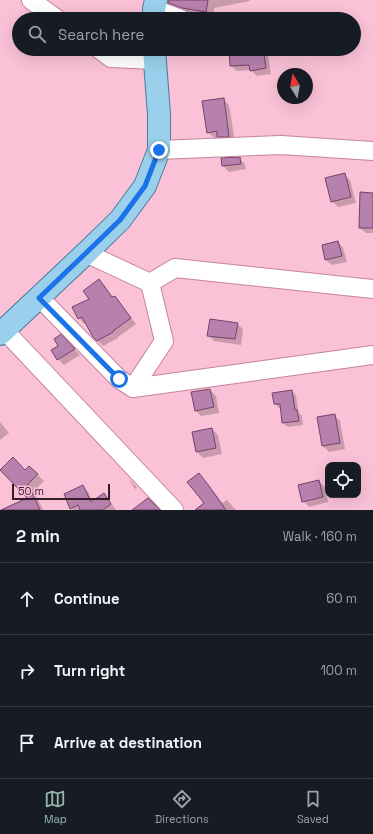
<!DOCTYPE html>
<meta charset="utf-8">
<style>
:root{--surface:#171b24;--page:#20242c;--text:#f1f3f6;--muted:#9ea1a6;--line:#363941;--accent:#97b5af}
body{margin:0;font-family:"Space Grotesk",sans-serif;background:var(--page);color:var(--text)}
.controls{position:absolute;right:12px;bottom:12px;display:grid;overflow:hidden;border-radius:8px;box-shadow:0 4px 16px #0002}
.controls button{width:36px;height:36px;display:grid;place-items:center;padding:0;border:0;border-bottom:1px solid var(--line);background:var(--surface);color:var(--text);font:20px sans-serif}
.compass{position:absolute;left:277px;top:68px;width:36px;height:36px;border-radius:50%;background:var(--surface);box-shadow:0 4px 16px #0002;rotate:349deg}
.scale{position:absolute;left:12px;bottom:10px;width:98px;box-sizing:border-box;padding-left:4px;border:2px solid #361c27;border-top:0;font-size:11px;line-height:14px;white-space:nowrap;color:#361c27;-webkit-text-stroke:3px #fac1d7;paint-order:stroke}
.stop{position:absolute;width:12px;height:12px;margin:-9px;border:3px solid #1a73e8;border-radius:50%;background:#fff}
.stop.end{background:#1a73e8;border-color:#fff;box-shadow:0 1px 4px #0008}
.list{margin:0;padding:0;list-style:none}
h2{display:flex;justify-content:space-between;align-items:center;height:52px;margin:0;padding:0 16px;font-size:17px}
h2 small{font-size:13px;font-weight:400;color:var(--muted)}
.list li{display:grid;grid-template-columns:26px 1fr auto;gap:12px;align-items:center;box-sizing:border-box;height:72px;padding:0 16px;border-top:1px solid var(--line)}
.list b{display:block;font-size:15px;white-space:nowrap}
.list em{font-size:13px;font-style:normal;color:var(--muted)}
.icon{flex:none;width:22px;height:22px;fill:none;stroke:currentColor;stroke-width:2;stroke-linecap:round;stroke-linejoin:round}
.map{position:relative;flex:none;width:373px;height:510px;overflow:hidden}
.search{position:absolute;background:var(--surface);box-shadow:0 4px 16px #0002;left:12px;right:12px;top:12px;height:44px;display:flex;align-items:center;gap:10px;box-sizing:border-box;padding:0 14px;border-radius:22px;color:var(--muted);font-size:15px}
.sheet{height:268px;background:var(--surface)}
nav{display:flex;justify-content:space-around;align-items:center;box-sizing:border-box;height:56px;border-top:1px solid var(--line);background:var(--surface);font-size:11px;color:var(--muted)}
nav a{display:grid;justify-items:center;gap:2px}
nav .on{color:var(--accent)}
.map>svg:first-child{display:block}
.shadow{fill:#0003}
.building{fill:#b781ad;stroke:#74436c}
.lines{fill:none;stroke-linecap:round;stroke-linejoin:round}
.minor-casing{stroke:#c5839e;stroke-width:20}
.major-casing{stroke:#4b7c9d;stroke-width:24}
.minor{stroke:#fff;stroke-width:18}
.major{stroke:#9ad0eb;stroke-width:22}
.route{stroke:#1a73e8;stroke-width:5}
</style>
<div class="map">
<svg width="373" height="510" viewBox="0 0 373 510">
<rect width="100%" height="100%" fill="#fac1d7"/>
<g class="shadow">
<path d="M183 0H249L250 1 214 8 213 19 190 15 182 7Z"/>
<path d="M230 49H267L271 74 257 76 251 70 237 71 231 66Z"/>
<path d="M223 99 229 105 235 142H224L219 137 214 138 208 132Z"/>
<path d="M239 158 245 164 246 169 229 172 223 166 222 159Z"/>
<path d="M344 174 350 180 356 203 338 207 332 201Z"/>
<path d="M373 194V233H366L360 228Z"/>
<path d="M338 242 343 248 347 262 332 265 326 260Z"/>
<path d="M99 281 105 286 113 298 115 297 120 303 136 324 118 337V338L103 346 93 336 86 323 84 324 79 318 91 299Z"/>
<path d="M237 324 243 329 241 345 214 341 208 335Z"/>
<path d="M61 336 80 355 64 365 58 359Z"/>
<path d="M210 390 216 396 219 413 201 416 195 410Z"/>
<path d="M292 391 296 396 299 413 302 416 303 425 288 427 283 423 282 408H279L275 404 273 394Z"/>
<path d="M334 415 340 421 345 449 329 452 323 446 318 418Z"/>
<path d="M0 422 9 433 0 440Z"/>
<path d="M212 429 218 435 222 454 203 458 197 452 193 433Z"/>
<path d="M30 467 44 481 34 491 43 510H16L29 498 25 472Z"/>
<path d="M199 474 214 492 222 503 227 500 236 510H200L206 504Z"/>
<path d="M129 479 131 481 137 488 135 489 133 486Z"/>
<path d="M319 481 325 487 328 502 309 507 303 501Z"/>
<path d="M83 486 88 492 93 502 104 494 109 500 116 510H73L71 508Z"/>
</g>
<g class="building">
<path d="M169 0H208L206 12 182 8 168 3Z"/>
<path d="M229 49H263L266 68 250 71 249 65 230 66Z"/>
<path d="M224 98 229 137H217V131L207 133 202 101Z"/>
<path d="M240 157 241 164 222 166 221 158Z"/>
<path d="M345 173 351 197 331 202 325 178Z"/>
<path d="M360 192 373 193V228H359Z"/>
<path d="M338 241 342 256 325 260 322 245Z"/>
<path d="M99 279 112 297 115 296 131 318 113 331V332L97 341 93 337 82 317 78 319 72 307 89 299 83 291Z"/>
<path d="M210 319 238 323 235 339 207 336Z"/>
<path d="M61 334 75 349 57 360 51 350 58 346 54 339Z"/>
<path d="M210 389 214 407 195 411 191 392Z"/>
<path d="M292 390 295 410H297L299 421 282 423 280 404H274L272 393Z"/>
<path d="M335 414 340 443 322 446 317 417Z"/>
<path d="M212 428 216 448 196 452 192 432Z"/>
<path d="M13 457 25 470 29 466 38 474 28 484 40 510H1L27 498 0 470Z"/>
<path d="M199 473 209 486 226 510H195L204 503 187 482Z"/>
<path d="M319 480 323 497 302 502 298 485Z"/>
<path d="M83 485 91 502 104 493 111 504 103 510H79L80 509 78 505 70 509 64 494Z"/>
<path d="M148 498 160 510H132Z"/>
</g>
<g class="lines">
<defs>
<g id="minor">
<path d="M31 0 57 19"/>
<path d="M154 9 181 19"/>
<path d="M99 49 111 58 155 60"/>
<path d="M159 150 281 145 373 151"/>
<path d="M86 253 150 283 175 268 373 289"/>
<path d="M39 297 119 379 133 388 373 355"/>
<path d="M4 330 174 510"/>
<path d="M133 388 164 341 150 283"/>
</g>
<g id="major">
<path d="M154 19V9L156 0"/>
<path d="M0 334 86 253 120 220 145 186 159 150V114L154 49"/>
</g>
</defs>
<use href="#minor" class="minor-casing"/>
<use href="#major" class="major-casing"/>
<use href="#minor" class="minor"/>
<use href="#major" class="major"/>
</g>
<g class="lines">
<path class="route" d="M119 379 39 298 86 253 120 220 145 186 159 150"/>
</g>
</svg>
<div class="controls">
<button><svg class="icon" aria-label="locate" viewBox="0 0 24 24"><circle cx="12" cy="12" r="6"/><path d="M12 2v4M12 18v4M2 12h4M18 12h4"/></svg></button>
</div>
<svg class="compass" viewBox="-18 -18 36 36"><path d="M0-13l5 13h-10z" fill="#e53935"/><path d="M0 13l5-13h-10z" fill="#9ea1a6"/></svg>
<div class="scale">50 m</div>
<div class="stop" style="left:119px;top:379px"></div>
<div class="stop end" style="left:159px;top:150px"></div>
<div class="search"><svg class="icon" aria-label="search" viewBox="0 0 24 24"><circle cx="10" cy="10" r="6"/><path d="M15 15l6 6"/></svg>Search here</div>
</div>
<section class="sheet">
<h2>2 min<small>Walk · 160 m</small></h2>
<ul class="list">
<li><svg class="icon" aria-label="ahead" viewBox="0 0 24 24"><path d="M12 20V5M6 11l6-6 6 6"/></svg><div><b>Continue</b></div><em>60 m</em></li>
<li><svg class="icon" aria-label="right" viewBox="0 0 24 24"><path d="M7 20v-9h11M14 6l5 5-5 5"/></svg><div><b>Turn right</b></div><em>100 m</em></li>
<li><svg class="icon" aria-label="arrive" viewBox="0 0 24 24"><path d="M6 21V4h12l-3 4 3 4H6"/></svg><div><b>Arrive at destination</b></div></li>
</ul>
</section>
<nav>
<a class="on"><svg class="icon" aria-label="map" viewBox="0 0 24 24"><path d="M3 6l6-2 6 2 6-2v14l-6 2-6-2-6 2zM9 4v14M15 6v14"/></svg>Map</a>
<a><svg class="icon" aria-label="directions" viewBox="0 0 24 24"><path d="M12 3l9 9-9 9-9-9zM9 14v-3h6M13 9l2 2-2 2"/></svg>Directions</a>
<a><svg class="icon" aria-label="saved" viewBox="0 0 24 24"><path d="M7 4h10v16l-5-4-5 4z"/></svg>Saved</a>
</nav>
